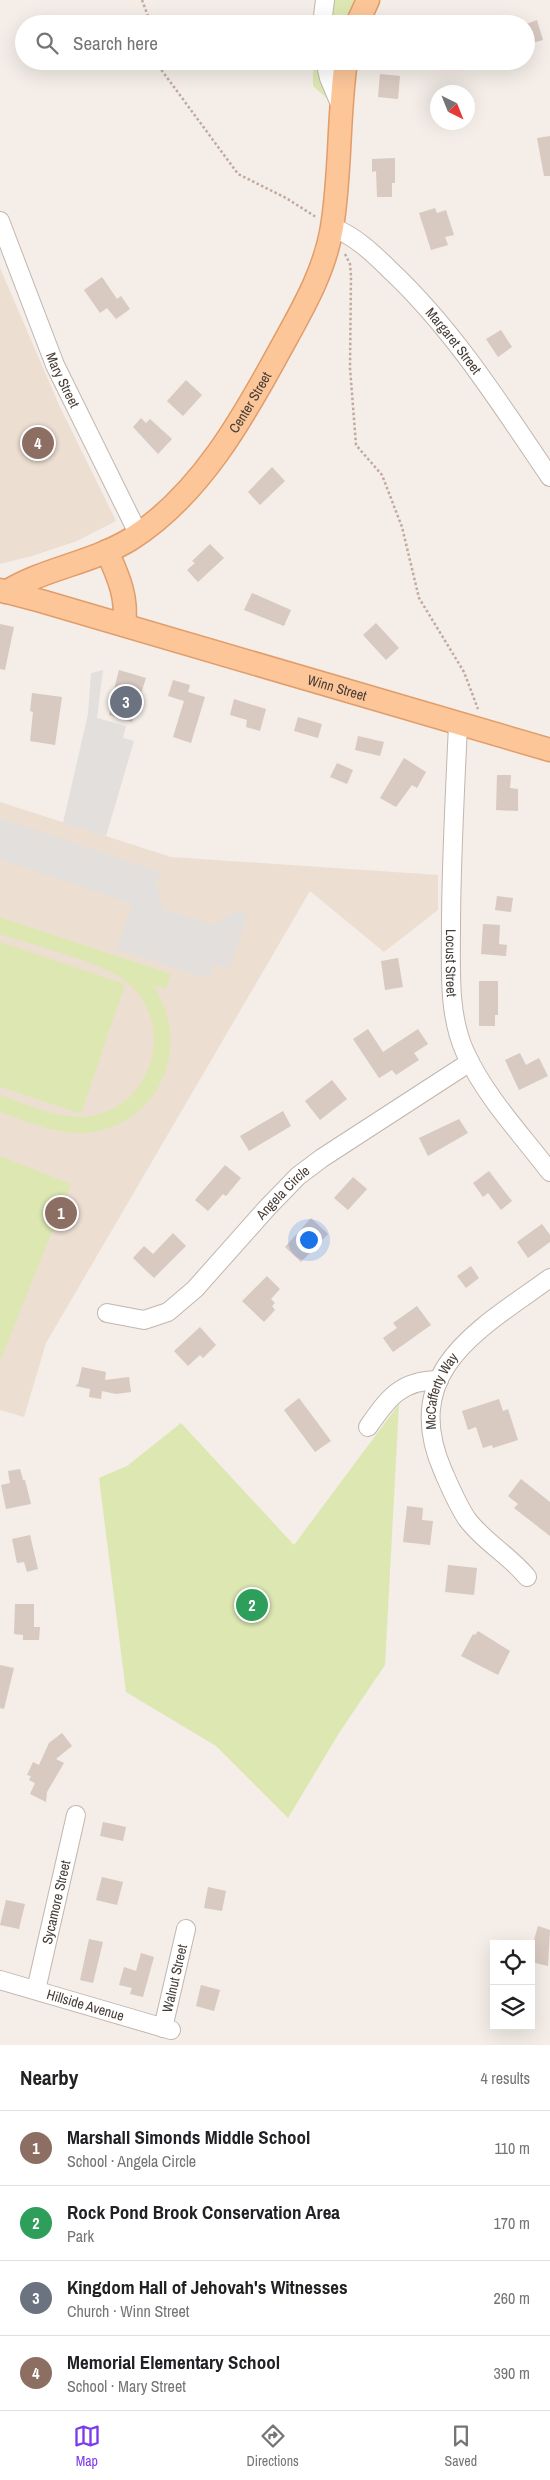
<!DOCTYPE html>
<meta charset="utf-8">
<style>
:root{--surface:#fff;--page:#f6f6f6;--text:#202124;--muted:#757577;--line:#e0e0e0;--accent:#7c3aed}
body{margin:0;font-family:"Archivo Narrow",sans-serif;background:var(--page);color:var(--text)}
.controls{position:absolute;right:15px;bottom:15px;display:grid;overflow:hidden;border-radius:0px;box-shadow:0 5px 20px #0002}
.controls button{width:45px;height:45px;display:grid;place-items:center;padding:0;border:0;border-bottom:1px solid var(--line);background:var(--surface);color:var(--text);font:25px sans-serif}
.compass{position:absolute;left:430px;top:85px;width:45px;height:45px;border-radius:50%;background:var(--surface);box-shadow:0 5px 20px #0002;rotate:137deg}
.you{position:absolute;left:308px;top:1239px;width:18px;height:18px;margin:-12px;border:4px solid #fff;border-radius:50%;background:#1a73e8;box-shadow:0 0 0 8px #1a73e833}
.badge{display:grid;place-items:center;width:32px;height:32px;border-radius:50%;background:var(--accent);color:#fff;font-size:16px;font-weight:700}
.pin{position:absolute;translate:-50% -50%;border:2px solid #fff;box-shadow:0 1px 5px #0006}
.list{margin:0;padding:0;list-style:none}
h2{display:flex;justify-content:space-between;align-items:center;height:65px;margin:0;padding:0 20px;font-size:21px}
h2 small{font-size:16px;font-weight:400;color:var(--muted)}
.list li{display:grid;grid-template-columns:32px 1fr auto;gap:15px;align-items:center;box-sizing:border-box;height:75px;padding:0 20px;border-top:1px solid var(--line)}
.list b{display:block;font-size:19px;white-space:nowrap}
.list p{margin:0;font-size:16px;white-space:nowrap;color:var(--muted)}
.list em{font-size:16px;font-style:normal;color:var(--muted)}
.icon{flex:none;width:28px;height:28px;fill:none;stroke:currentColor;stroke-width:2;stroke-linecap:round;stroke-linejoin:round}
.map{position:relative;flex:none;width:550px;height:2045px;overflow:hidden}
.search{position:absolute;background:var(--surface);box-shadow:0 5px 20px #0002;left:15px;right:15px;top:15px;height:55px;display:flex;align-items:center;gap:12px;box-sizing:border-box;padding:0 18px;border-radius:28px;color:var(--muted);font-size:19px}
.sheet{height:365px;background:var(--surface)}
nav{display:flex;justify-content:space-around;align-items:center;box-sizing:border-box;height:70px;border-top:1px solid var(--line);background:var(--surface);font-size:14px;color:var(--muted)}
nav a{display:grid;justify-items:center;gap:2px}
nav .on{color:var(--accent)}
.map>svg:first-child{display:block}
.education{fill:#edded2}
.green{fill:#dde7b2}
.parking{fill:#e2dfdd}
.building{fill:#d8c9c1}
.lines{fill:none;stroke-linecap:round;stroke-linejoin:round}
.minor-casing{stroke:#c2b6ae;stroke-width:20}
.major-casing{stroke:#e19d69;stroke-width:25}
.path{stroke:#c1aa9c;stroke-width:2.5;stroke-dasharray:2.5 2.5;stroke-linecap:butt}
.minor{stroke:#fff;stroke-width:18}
.major{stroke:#fcc699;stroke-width:22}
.labels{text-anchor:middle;stroke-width:4.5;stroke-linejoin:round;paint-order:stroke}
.street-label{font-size:14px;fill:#473d37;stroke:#fff}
</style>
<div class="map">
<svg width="550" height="2045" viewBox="0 0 550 2045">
<rect width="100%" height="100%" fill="#f4ede8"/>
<g class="education">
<path d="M0 268 59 405 116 521 77 541 32 556 0 564Z"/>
<path d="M0 802 171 857 438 875V910L384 952 310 891 46 1343 24 1417 0 1410Z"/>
</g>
<g class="green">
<path d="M315 0H361L351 24H314Z"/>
<path d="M313 61H337L330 101 313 86Z"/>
<path d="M0 917 171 974 166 989 153 985C194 1045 159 1127 85 1133 56 1135 27 1121 0 1112V1095C29 1105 61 1121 91 1116 154 1105 176 1023 127 982 103 962 32 945 0 934Z"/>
<path d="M0 942 125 984 81 1114 0 1087Z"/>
<path d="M0 1156 71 1184 0 1361Z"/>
<path d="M399 1404 385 1665 339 1733 288 1818 216 1746 126 1692 99 1478 127 1466 181 1423 294 1545Z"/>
</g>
<g class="parking">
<path d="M103 670 97 718 126 726 123 738 134 741 106 836 63 823 88 714 91 673Z"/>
<path d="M0 818 160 872 156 883 163 909 214 925 237 911 248 914 229 969 214 964 209 979 117 949 132 904 0 859Z"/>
</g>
<g class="building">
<path d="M537 20 543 40 526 45V24Z"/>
<path d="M380 74 400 76 398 99 378 97Z"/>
<path d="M550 136V176H544L537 138Z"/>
<path d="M395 158V183H392V197H377L376 171 372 172V159Z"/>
<path d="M435 208 437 213 446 210 454 235 445 237 448 245 431 250 419 213Z"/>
<path d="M102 277 117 299 121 296 130 309 116 319 107 308 100 313 84 290Z"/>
<path d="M501 330 512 347 498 357 486 339Z"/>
<path d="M186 380 202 395 183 416 167 401Z"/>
<path d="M141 418 146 423 150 419 172 439 158 454 133 427Z"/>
<path d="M272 467 285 481 260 505 248 492Z"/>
<path d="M210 544 224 558 198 582 187 570 195 563 192 561Z"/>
<path d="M252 593 291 610 284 626 244 610Z"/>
<path d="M376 623 399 648 386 660 363 635Z"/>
<path d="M0 624 14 627 5 670 0 669Z"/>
<path d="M119 670 146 678 132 722 109 715 117 690 114 689Z"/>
<path d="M173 680 190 685 188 692 205 697 191 743 173 737 184 701 168 696Z"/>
<path d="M32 693 62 697 55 745 30 741 33 712 30 711Z"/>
<path d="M234 699 266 709 260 731 246 727 247 720 230 715Z"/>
<path d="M298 717 322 724 318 738 294 731Z"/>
<path d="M358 736 384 742 380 756 355 750Z"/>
<path d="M404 758 426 772 417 788 412 785 396 807 380 798Z"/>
<path d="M337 763 353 770 347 784 330 777Z"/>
<path d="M497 775H511L510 788 518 789V811L496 810Z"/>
<path d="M497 896 513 898 511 912 495 910Z"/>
<path d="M483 924 500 925 499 944 507 945 506 956 481 954Z"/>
<path d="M398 958 403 987 385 990 381 961Z"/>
<path d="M479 981H498V1015H495V1026H479Z"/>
<path d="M368 1029 383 1052 418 1029 428 1044 414 1053 419 1060 396 1075 392 1070 379 1078 353 1039Z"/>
<path d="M520 1053 526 1065 539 1058 548 1076 519 1090 505 1060Z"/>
<path d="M332 1080 347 1099 320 1120 305 1101Z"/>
<path d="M283 1111 291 1126 249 1151 240 1136Z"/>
<path d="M459 1119 468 1133 428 1156 419 1138Z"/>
<path d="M225 1165 241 1178 226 1196 223 1194 208 1211 195 1200Z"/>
<path d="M489 1171 512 1201 501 1210 488 1193 483 1197 473 1183Z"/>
<path d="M353 1177 367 1189 348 1210 334 1198Z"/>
<path d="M311 1218 328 1234 301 1262 285 1247Z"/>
<path d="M542 1224 550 1235V1242L528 1258 517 1242Z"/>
<path d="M173 1233 186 1246 154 1278 133 1258 144 1246 153 1254Z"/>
<path d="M471 1266 479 1278 466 1288 457 1276Z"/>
<path d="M267 1276 280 1289 271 1299 275 1303 272 1306 275 1310 264 1322 242 1301Z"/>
<path d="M417 1306 431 1325 393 1352 383 1338 397 1328 393 1323Z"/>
<path d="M200 1327 216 1345 203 1358 200 1355 188 1366 174 1351Z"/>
<path d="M82 1367 106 1372 105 1380 129 1377 131 1392 116 1394 102 1391 101 1399 89 1397 90 1389 75 1386 78 1384Z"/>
<path d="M299 1398 331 1441 315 1452 284 1410Z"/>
<path d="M499 1399 503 1411 508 1409 518 1440 493 1448 492 1445 483 1448 476 1427 468 1430 462 1411Z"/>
<path d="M20 1469 23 1480H25L31 1504 6 1509 1 1485 10 1483 8 1471Z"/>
<path d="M521 1479 550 1502V1536L514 1508 518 1504 508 1496Z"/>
<path d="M407 1506 423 1508 422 1520 433 1521 430 1545 403 1542Z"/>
<path d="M30 1535 38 1569 27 1572 24 1562 17 1563 12 1539Z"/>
<path d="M448 1565 477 1568 474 1595 445 1592Z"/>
<path d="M15 1604H34V1627H40L39 1640H23V1635L14 1634Z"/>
<path d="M478 1631 510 1651 498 1675 461 1656 473 1634 475 1635Z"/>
<path d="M0 1665 14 1668 4 1709 0 1708Z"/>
<path d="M62 1733 72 1746 56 1759 64 1763 47 1792 46 1802 30 1794 35 1783 29 1780 31 1776 27 1775 33 1762 39 1765 49 1743Z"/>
<path d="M103 1822 126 1827 123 1841 100 1836Z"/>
<path d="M102 1877 123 1882 117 1905 96 1900Z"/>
<path d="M208 1887 226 1891 222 1911 204 1908Z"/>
<path d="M6 1900 25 1904 19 1929 0 1925Z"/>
<path d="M538 1926 550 1930 548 1966 531 1962V1950Z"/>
<path d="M89 1939 103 1942 93 1983 80 1980Z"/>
<path d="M141 1953 154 1957 143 1997 130 1994 132 1988 119 1985 124 1967 136 1971Z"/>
<path d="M201 1985 220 1990 214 2011 196 2006Z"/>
</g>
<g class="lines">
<defs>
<g id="minor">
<path d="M322 24 325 0"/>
<path d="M325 61 329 78 340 104"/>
<path id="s1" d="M0 221 55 365 138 533"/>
<path id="s2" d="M332 227C355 236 373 253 390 270 454 330 501 405 550 477"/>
<path id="s3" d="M458 725C455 793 451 861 451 929 451 970 448 1014 465 1052 485 1096 521 1134 550 1172"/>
<path id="s4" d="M107 1313 144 1320 168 1312 195 1289 267 1208 298 1176 322 1158 470 1062"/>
<path d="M368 1427C388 1398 401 1380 439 1380"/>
<path id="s5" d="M527 1577C509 1555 484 1542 467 1519 457 1504 450 1487 443 1471 399 1370 480 1329 550 1278"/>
<path id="s6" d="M0 1980 171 2030"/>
<path id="s7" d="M36 1990 76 1815"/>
<path id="s8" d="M163 2028 186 1929"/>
</g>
<g id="major">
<path d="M357 24 368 0"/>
<path d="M107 551C118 576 128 597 124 625"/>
<path id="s9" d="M0 590 41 601 550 750"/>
<path id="s10" d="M6 592C45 568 92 563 131 539 200 495 243 418 281 348 302 310 325 271 332 227 341 172 338 116 346 61"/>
</g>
</defs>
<use href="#minor" class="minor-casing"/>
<use href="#major" class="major-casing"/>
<g class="path">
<path d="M142 0 151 24"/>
<path d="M157 61 160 68 238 174 286 198 316 217"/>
<path d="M345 254 350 264 351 276 350 368 356 445 382 475 402 527 419 598 464 672 478 709"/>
</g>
<use href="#minor" class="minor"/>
<use href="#major" class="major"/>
</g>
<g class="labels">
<g class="street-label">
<text dy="5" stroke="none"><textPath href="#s2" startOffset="168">Margaret Street</textPath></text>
<text dy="5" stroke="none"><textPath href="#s1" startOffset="171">Mary Street</textPath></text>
<text dy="5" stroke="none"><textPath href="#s10" startOffset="319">Center Street</textPath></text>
<text dy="5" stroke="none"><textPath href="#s9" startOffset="351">Winn Street</textPath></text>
<text dy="5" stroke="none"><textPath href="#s3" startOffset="238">Locust Street</textPath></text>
<text dy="5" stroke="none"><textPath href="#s4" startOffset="229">Angela Circle</textPath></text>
<text dy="5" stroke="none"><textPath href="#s5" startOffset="221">McCafferty Way</textPath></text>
<text dy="5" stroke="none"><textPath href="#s7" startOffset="90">Sycamore Street</textPath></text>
<text dy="5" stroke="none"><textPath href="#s8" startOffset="51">Walnut Street</textPath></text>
<text dy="5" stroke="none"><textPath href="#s6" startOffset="89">Hillside Avenue</textPath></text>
</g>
</g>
</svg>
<div class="controls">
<button><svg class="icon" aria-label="locate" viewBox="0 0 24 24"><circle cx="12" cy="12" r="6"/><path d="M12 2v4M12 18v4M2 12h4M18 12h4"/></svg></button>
<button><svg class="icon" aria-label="layers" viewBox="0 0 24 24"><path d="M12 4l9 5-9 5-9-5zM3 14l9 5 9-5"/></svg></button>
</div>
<svg class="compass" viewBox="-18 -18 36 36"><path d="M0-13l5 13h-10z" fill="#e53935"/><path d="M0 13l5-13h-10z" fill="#757577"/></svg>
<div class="you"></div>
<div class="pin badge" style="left:61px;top:1213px;background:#8d6e63">1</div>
<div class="pin badge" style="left:252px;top:1605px;background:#2e9e5b">2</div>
<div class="pin badge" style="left:126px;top:702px;background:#6b7280">3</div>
<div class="pin badge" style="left:38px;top:443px;background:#8d6e63">4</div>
<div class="search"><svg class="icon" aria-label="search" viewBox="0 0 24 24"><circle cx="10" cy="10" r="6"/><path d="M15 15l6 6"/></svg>Search here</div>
</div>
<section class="sheet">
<h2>Nearby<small>4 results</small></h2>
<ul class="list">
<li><span class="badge" style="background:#8d6e63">1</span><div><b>Marshall Simonds Middle School</b><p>School · Angela Circle</p></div><em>110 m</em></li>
<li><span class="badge" style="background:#2e9e5b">2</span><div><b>Rock Pond Brook Conservation Area</b><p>Park</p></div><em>170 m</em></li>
<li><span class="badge" style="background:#6b7280">3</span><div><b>Kingdom Hall of Jehovah's Witnesses</b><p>Church · Winn Street</p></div><em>260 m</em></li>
<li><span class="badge" style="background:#8d6e63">4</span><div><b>Memorial Elementary School</b><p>School · Mary Street</p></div><em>390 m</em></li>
</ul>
</section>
<nav>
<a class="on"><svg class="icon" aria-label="map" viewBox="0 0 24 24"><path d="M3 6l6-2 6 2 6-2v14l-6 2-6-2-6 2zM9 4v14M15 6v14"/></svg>Map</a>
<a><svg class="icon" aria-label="directions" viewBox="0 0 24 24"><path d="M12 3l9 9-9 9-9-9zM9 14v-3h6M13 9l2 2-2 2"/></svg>Directions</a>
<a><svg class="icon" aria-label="saved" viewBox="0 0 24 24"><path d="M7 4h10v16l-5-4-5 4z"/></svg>Saved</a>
</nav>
